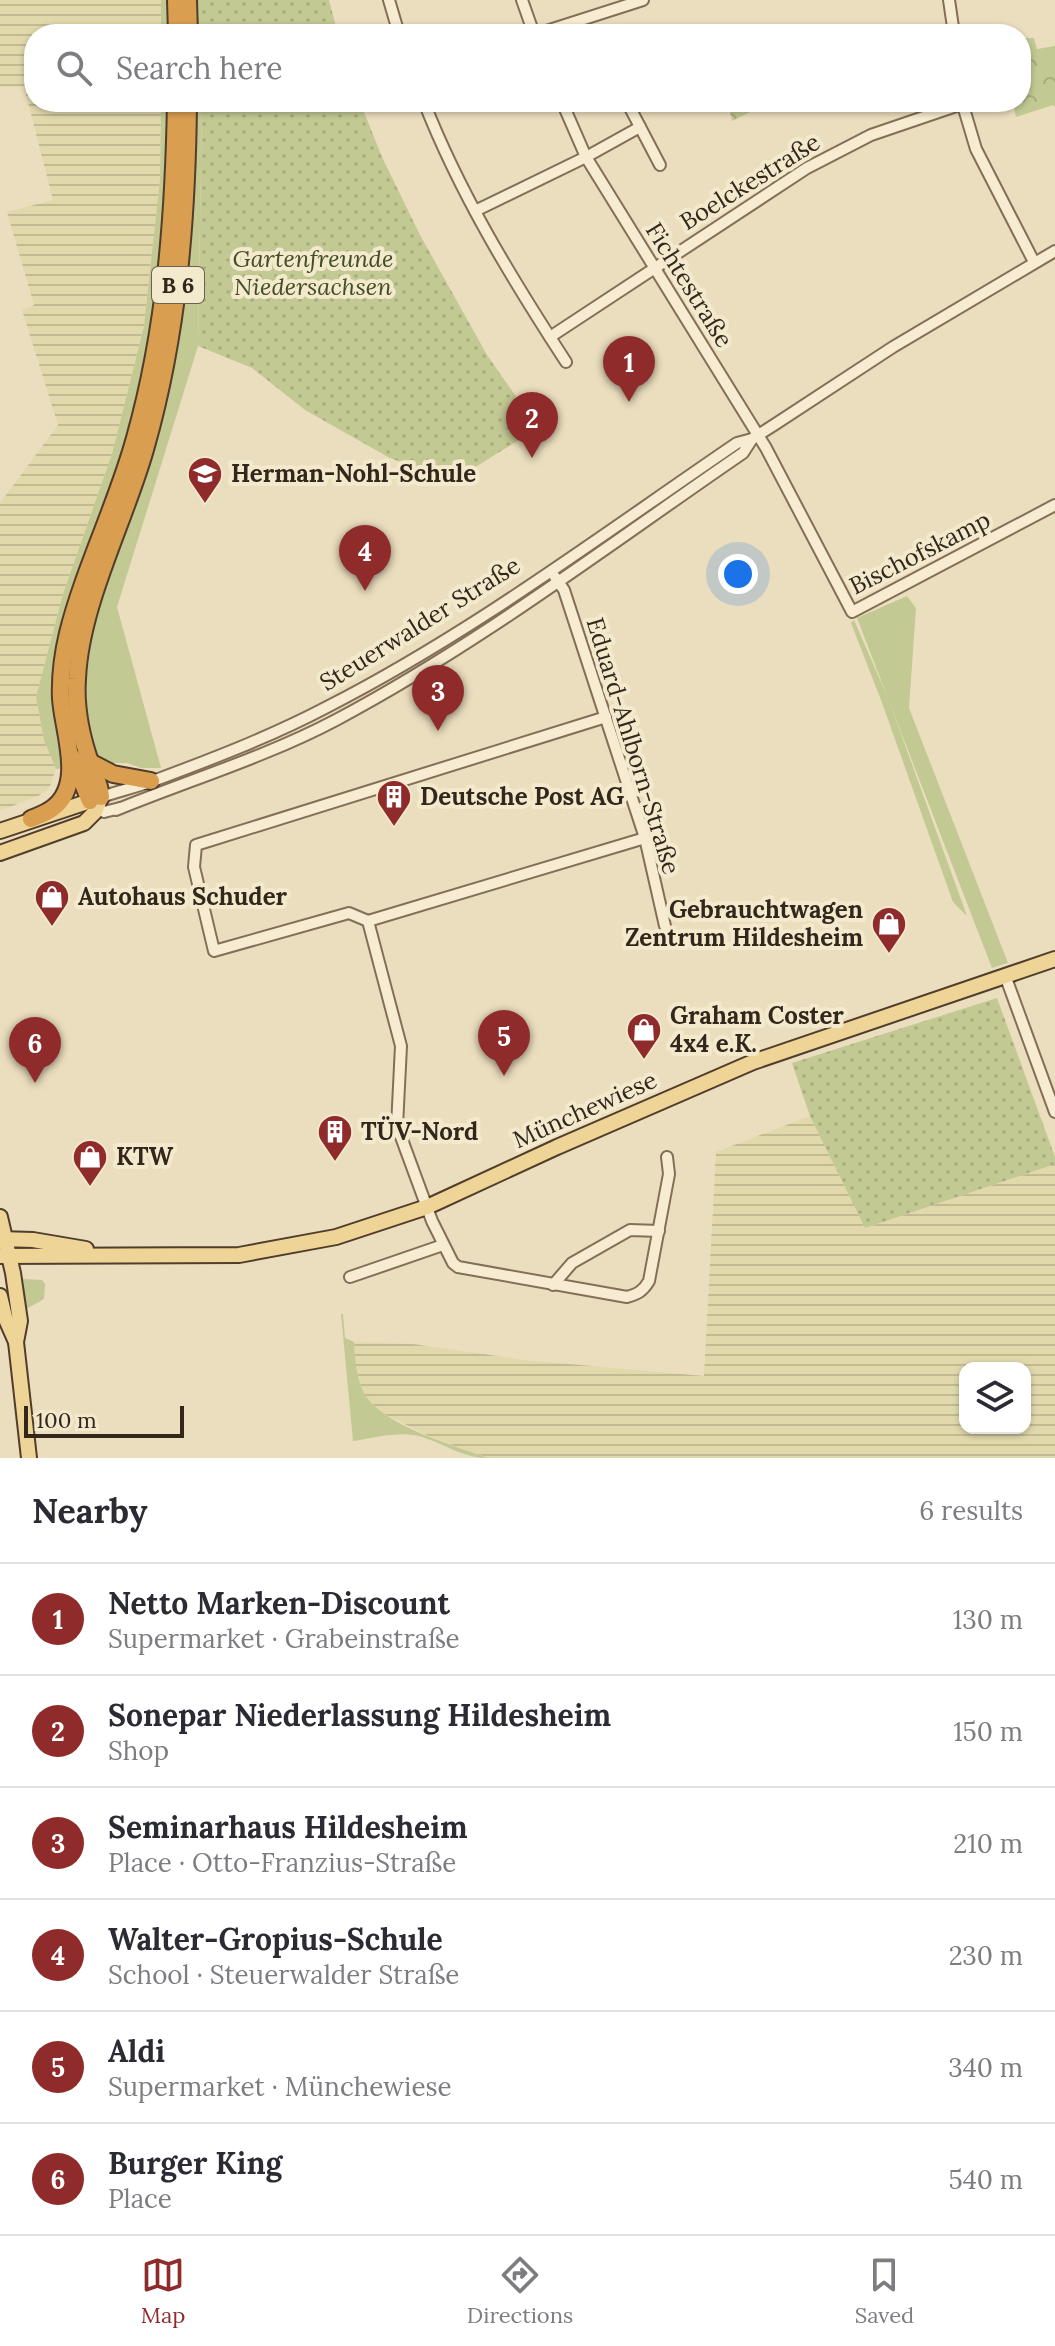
<!DOCTYPE html>
<meta charset="utf-8">
<style>
:root{--surface:#fff;--page:#f7f7f7;--text:#2b2b33;--muted:#7c7c81;--line:#e1e1e2;--accent:#8f2b2a}
body{margin:0;font-family:Lora,serif;background:var(--page);color:var(--text)}
.controls{position:absolute;right:24px;bottom:24px;display:grid;overflow:hidden;border-radius:16px;box-shadow:0 2px 6px #0004}
.controls button{width:72px;height:72px;display:grid;place-items:center;padding:0;border:0;border-bottom:2px solid var(--line);background:var(--surface);color:var(--text);font:40px sans-serif}
.scale{position:absolute;left:24px;bottom:20px;width:160px;box-sizing:border-box;padding-left:8px;border:4px solid #33271c;border-top:0;font-size:22px;line-height:28px;white-space:nowrap;color:#33271c;-webkit-text-stroke:6px #f3e9cd;paint-order:stroke}
.you{position:absolute;left:738px;top:574px;width:28px;height:28px;margin:-20px;border:6px solid #fff;border-radius:50%;background:#1a73e8;box-shadow:0 0 0 12px #1a73e833}
.badge{display:grid;place-items:center;width:52px;height:52px;border-radius:50%;background:var(--accent);color:#fff;font-size:26px;font-weight:700}
.pin{position:absolute;translate:-50% -66px;filter:drop-shadow(0 2px 4px #0008)}
.pin::after{content:'';position:absolute;top:42px;width:28px;height:24px;background:inherit;clip-path:polygon(0 0,100% 0,50% 100%)}
.list{margin:0;padding:0;list-style:none}
h2{display:flex;justify-content:space-between;align-items:center;height:104px;margin:0;padding:0 32px;font-size:34px}
h2 small{font-size:26px;font-weight:400;color:var(--muted)}
.list li{display:grid;grid-template-columns:52px 1fr auto;gap:24px;align-items:center;box-sizing:border-box;height:112px;padding:0 32px;border-top:2px solid var(--line)}
.list b{display:block;font-size:30px;white-space:nowrap}
.list p{margin:0;font-size:26px;white-space:nowrap;color:var(--muted)}
.list em{font-size:26px;font-style:normal;color:var(--muted)}
.icon{flex:none;width:44px;height:44px;fill:none;stroke:currentColor;stroke-width:2;stroke-linecap:round;stroke-linejoin:round}
.map{position:relative;flex:none;width:1055px;height:1458px;overflow:hidden}
.search{position:absolute;background:var(--surface);box-shadow:0 2px 6px #0004;left:24px;right:24px;top:24px;height:88px;display:flex;align-items:center;gap:20px;box-sizing:border-box;padding:0 28px;border-radius:32px;color:var(--muted);font-size:30px}
.sheet{height:776px;background:var(--surface)}
nav{display:flex;justify-content:space-around;align-items:center;box-sizing:border-box;height:112px;border-top:2px solid var(--line);background:var(--surface);font-size:22px;color:var(--muted)}
nav a{display:grid;justify-items:center;gap:4px}
nav .on{color:var(--accent)}
.map>svg:first-child{display:block}
.farmland{fill:url(#farmland-rules);fill-rule:evenodd}
.grass{fill:#c2c993}
.park{fill:url(#park-crowns)}
.garden{fill:url(#garden-dots)}
.lines{fill:none;stroke-linecap:round;stroke-linejoin:round}
.minor-casing{stroke:#836f58;stroke-width:14}
.major-casing{stroke:#503d2c;stroke-width:18}
.highway-casing{stroke:#503d2c;stroke-width:20}
.minor{stroke:#f7ecd1;stroke-width:10}
.major{stroke:#eed496;stroke-width:14}
.highway{stroke:#d99e50;stroke-width:16}
.labels{text-anchor:middle;stroke-width:8;stroke-linejoin:round;paint-order:stroke}
.shield{fill:#f3e9cd;stroke:#6d6151;stroke-width:2}
.shield-label{font-size:22px;font-weight:bold;fill:#33271c}
.street-label{font-size:24px;fill:#33271c;stroke:#f3e9cd}
.park-label{font-size:24px;font-style:italic;fill:#434e23;stroke:#f3e9cd}
.poi-label{font-size:24px;font-weight:bold;fill:#33271c;stroke:#f3e9cd;text-anchor:start}
</style>
<div class="map">
<svg width="1055" height="1458" viewBox="0 0 1055 1458">
<defs>
<pattern id="farmland-rules" width="6" height="5" patternUnits="userSpaceOnUse" patternTransform="scale(2)"><rect width="6" height="5" fill="#e1d9ac"/><path d="M0 2.5h6" fill="none" stroke="#c2ba93"/></pattern>
<pattern id="park-crowns" width="20" height="18" patternUnits="userSpaceOnUse" patternTransform="scale(2)"><rect width="20" height="18" fill="#c2c993"/><path d="M2 6a3 3 0 1 1 6 0M12 15a3 3 0 1 1 6 0" fill="none" stroke="#a7ad7e"/></pattern>
<pattern id="garden-dots" width="8" height="8" patternUnits="userSpaceOnUse" patternTransform="scale(2)"><rect width="8" height="8" fill="#c2c993"/><path d="M2 2h.1M6 6h.1" fill="none" stroke="#a7ad7e" stroke-width="1.8" stroke-linecap="round"/></pattern>
</defs>
<rect width="100%" height="100%" fill="#ebdebe"/>
<g class="farmland">
<path d="M0 0H161V34H34V102H161L160 179 144 326 112 454 63 594 36 697 44 740 56 769 49 789 38 796 0 811V503L58 425 22 310 34 305 7 212 53 200 24 87H0Z"/>
<path d="M810 1116 865 1228 1055 1164V1458H488L433 1438 380 1412 363 1393 356 1370 354 1342 413 1344 525 1360 704 1376 716 1152ZM965 1368H1025V1428H965Z"/>
</g>
<g class="grass">
<rect x="161" y="0" width="41" height="34"/>
<path d="M161 102H202L198 346 117 607 161 768H141L127 763H113L56 769 44 740 36 697 63 594 112 454 144 326 160 179Z"/>
<path d="M907 596 916 608 909 708 1008 963 992 968 857 618Z"/>
<path d="M854 620 888 698 967 916 953 902 881 700 851 623Z"/>
<path d="M23 1279 42 1280 45 1284 44 1299 26 1309Z"/>
<path d="M341 1314H343L345 1338 354 1342C355 1358 356 1376 363 1391 379 1425 454 1445 488 1458 463 1458 445 1444 422 1437 401 1430 374 1438 353 1441Z"/>
</g>
<g class="park">
<path d="M1021 38H1034L1037 49 1055 46V107L1053 105 1016 117 1013 102H1021Z"/>
<path d="M728 102H755L758 108 732 121Z"/>
</g>
<g class="garden">
<path d="M202 0H329L338 34H202Z"/>
<path d="M202 102H360L382 157 420 235 487 355 538 428 469 471 436 472 415 468 388 457 305 410 252 368 198 346Z"/>
<path d="M997 998 1055 1157V1164L865 1228 810 1116 792 1063Z"/>
</g>
<g class="lines">
<defs>
<g id="minor">
<path d="M389 0 399 34"/>
<path d="M522 0 534 34"/>
<path d="M949 0 954 34"/>
<path d="M537 34 643 0"/>
<path d="M424 102C460 194 512 279 566 362"/>
<path d="M562 102 586 157 766 448 852 612 1055 505"/>
<path d="M627 102 660 165"/>
<path d="M962 102 976 149 1034 262"/>
<path d="M475 211 586 157 640 127"/>
<path d="M550 337 807 168 871 135 962 104"/>
<path d="M555 577 564 590 645 838 665 926"/>
<path d="M120 808 104 812 90 801C111 793 133 788 153 781 212 759 272 736 327 707 472 633 603 534 737 443L752 439 777 423 893 347 1055 251"/>
<path d="M116 810C189 780 266 757 336 720 479 644 610 544 743 453L752 439"/>
<path d="M645 838 368 921 401 1046 397 1126 432 1221 453 1263 458 1267 627 1297C638 1294 643 1291 649 1281L669 1174 667 1157"/>
<path d="M368 921 349 913 214 951 194 867 196 845 606 717"/>
<path d="M1006 978 1055 1112"/>
<path d="M350 1277 443 1245"/>
<path d="M553 1285 572 1263 630 1230 659 1231"/>
</g>
<g id="major">
<path d="M0 831 90 801"/>
<path d="M0 853 84 823 95 812 101 797"/>
<path d="M0 1217 13 1273 20 1321 16 1342 29 1458"/>
<path d="M0 1239 33 1240 86 1249"/>
<path d="M0 1256 239 1255 336 1237 427 1207 557 1147 753 1062 1055 959"/>
<path d="M0 1296 5 1317 16 1342"/>
</g>
<g id="highway">
<path d="M176 0 177 34"/>
<path d="M188 0 189 34"/>
<path d="M72 757 90 801"/>
<path d="M90 762 113 774 151 781"/>
<path d="M101 797C100 784 94 774 90 762 81 736 75 707 77 679 80 604 126 519 146 446 178 333 187 218 188 102"/>
<path d="M31 819C38 816 47 813 53 808 85 784 63 731 61 699 60 677 63 654 68 633 85 566 117 504 135 438 166 328 174 215 176 102"/>
</g>
</defs>
<use href="#minor" class="minor-casing"/>
<use href="#major" class="major-casing"/>
<use href="#highway" class="highway-casing"/>
<use href="#minor" class="minor"/>
<use href="#major" class="major"/>
<use href="#highway" class="highway"/>
</g>
<defs>
<symbol id="school-pin" viewBox="-11 -11 22 30"><path d="M0 17L-7.5 6A9.5 9.5 0 1 1 7.5 6Z" fill="#8f2b2a" stroke="#f3e9cd"/><path d="M0-5L7-2L0 1L-7-2ZM-4 1L0 2.5L4 1V4Q0 6-4 4Z" fill="#fff"/></symbol>
<symbol id="building-pin" viewBox="-11 -11 22 30"><path d="M0 17L-7.5 6A9.5 9.5 0 1 1 7.5 6Z" fill="#8f2b2a" stroke="#f3e9cd"/><path d="M-4-6H4V6H1V3H-1V6H-4ZM-2.5-4.3h1.7v1.8h-1.7ZM.8-4.3h1.7v1.8H.8ZM-2.5-1h1.7V.8h-1.7ZM.8-1h1.7V.8H.8Z" fill="#fff"/></symbol>
<symbol id="shop-pin" viewBox="-11 -11 22 30"><path d="M0 17L-7.5 6A9.5 9.5 0 1 1 7.5 6Z" fill="#8f2b2a" stroke="#f3e9cd"/><path d="M-5-2.5h2.3a2.7 3.5 0 0 1 5.4 0H5L5.5 6h-11ZM-1.5-2.5h3a1.5 2.3 0 0 0-3 0Z" fill="#fff"/></symbol>
</defs>
<g fill-rule="evenodd">
<use href="#school-pin" x="185" y="454" width="40" height="54"/>
<use href="#building-pin" x="374" y="777" width="40" height="54"/>
<use href="#shop-pin" x="32" y="877" width="40" height="54"/>
<use href="#shop-pin" x="869" y="904" width="40" height="54"/>
<use href="#shop-pin" x="624" y="1010" width="40" height="54"/>
<use href="#building-pin" x="315" y="1112" width="40" height="54"/>
<use href="#shop-pin" x="70" y="1137" width="40" height="54"/>
</g>
<g class="labels">
<rect class="shield" x="152" y="267" width="52" height="36" rx="6"/>
<g class="shield-label">
<text x="178" y="293">B 6</text>
</g>
<g class="street-label">
<text transform="translate(750 182) rotate(-32)" y="8">Boelckestraße</text>
<text transform="translate(689 285) rotate(58)" y="8">Fichtestraße</text>
<text transform="translate(920 553) rotate(-27)" y="8">Bischofskamp</text>
<text transform="translate(420 624) rotate(-32)" y="8">Steuerwalder Straße</text>
<text transform="translate(633 746) rotate(73)" y="8">Eduard-Ahlborn-Straße</text>
<text transform="translate(585 1110) rotate(-24)" y="8">Münchewiese</text>
</g>
<g class="park-label">
<text x="313" y="267">Gartenfreunde<tspan x="313" dy="28">Niedersachsen</tspan></text>
</g>
<g class="poi-label">
<text x="231" y="482">Herman-Nohl-Schule</text>
<text x="420" y="805">Deutsche Post AG</text>
<text x="78" y="905">Autohaus Schuder</text>
<text x="863" y="918" text-anchor="end">Gebrauchtwagen<tspan x="863" dy="28">Zentrum Hildesheim</tspan></text>
<text x="670" y="1024">Graham Coster<tspan x="670" dy="28">4x4 e.K.</tspan></text>
<text x="361" y="1140">TÜV-Nord</text>
<text x="116" y="1165">KTW</text>
</g>
</g>
</svg>
<div class="controls">
<button><svg class="icon" aria-label="layers" viewBox="0 0 24 24"><path d="M12 4l9 5-9 5-9-5zM3 14l9 5 9-5"/></svg></button>
</div>
<div class="scale">100 m</div>
<div class="you"></div>
<div class="pin badge" style="left:629px;top:402px">1</div>
<div class="pin badge" style="left:532px;top:458px">2</div>
<div class="pin badge" style="left:438px;top:731px">3</div>
<div class="pin badge" style="left:365px;top:591px">4</div>
<div class="pin badge" style="left:504px;top:1076px">5</div>
<div class="pin badge" style="left:35px;top:1083px">6</div>
<div class="search"><svg class="icon" aria-label="search" viewBox="0 0 24 24"><circle cx="10" cy="10" r="6"/><path d="M15 15l6 6"/></svg>Search here</div>
</div>
<section class="sheet">
<h2>Nearby<small>6 results</small></h2>
<ul class="list">
<li><span class="badge">1</span><div><b>Netto Marken-Discount</b><p>Supermarket · Grabeinstraße</p></div><em>130 m</em></li>
<li><span class="badge">2</span><div><b>Sonepar Niederlassung Hildesheim</b><p>Shop</p></div><em>150 m</em></li>
<li><span class="badge">3</span><div><b>Seminarhaus Hildesheim</b><p>Place · Otto-Franzius-Straße</p></div><em>210 m</em></li>
<li><span class="badge">4</span><div><b>Walter-Gropius-Schule</b><p>School · Steuerwalder Straße</p></div><em>230 m</em></li>
<li><span class="badge">5</span><div><b>Aldi</b><p>Supermarket · Münchewiese</p></div><em>340 m</em></li>
<li><span class="badge">6</span><div><b>Burger King</b><p>Place</p></div><em>540 m</em></li>
</ul>
</section>
<nav>
<a class="on"><svg class="icon" aria-label="map" viewBox="0 0 24 24"><path d="M3 6l6-2 6 2 6-2v14l-6 2-6-2-6 2zM9 4v14M15 6v14"/></svg>Map</a>
<a><svg class="icon" aria-label="directions" viewBox="0 0 24 24"><path d="M12 3l9 9-9 9-9-9zM9 14v-3h6M13 9l2 2-2 2"/></svg>Directions</a>
<a><svg class="icon" aria-label="saved" viewBox="0 0 24 24"><path d="M7 4h10v16l-5-4-5 4z"/></svg>Saved</a>
</nav>
